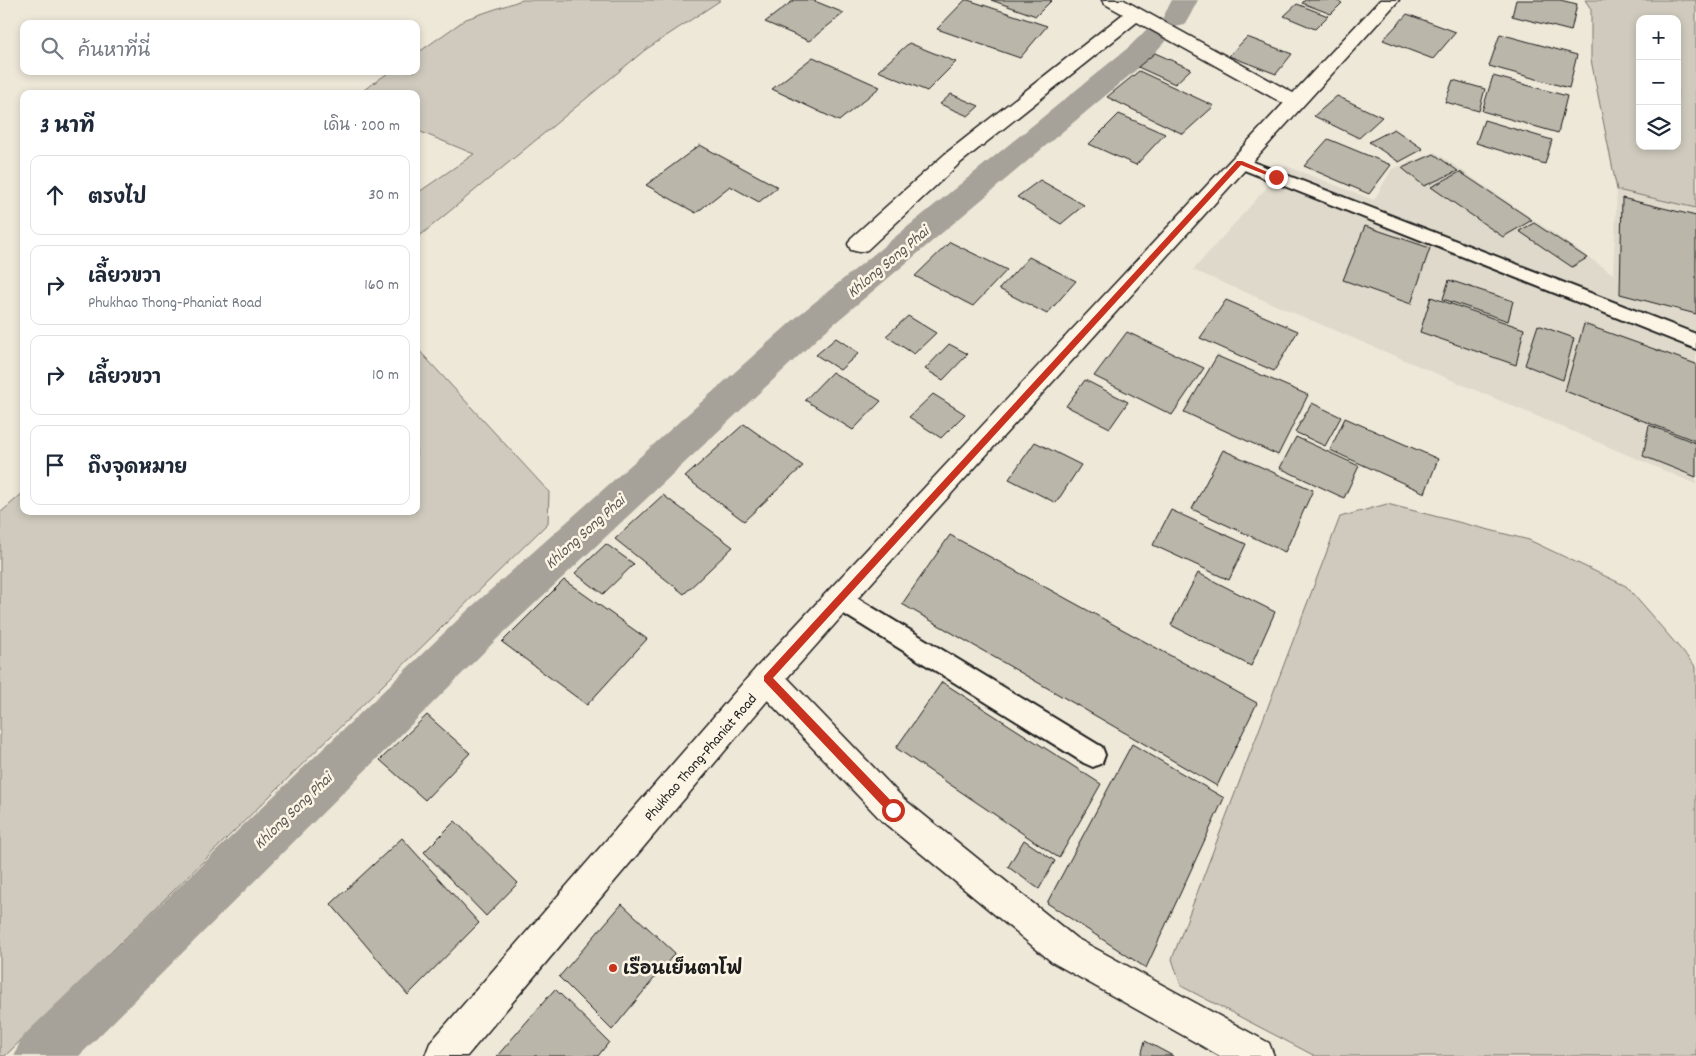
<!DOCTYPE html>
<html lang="th">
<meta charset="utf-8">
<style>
:root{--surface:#fff;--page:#f2f2f3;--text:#1f2937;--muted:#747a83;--line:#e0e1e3}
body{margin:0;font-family:Dekko,"Playpen Sans Thai",sans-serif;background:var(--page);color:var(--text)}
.controls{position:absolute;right:15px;top:15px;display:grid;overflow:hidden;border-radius:10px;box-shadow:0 2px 8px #0003}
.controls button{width:45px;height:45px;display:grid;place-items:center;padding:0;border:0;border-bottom:1px solid var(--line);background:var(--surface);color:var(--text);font:25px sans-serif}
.stop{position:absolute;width:15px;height:15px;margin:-11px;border:4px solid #c8321e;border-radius:50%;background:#fff}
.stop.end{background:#c8321e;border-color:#fff;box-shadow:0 1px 5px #0008}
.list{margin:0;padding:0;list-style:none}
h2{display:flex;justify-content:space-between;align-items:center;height:65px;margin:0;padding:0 20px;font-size:21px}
h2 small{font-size:16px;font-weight:400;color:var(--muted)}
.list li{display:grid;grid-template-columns:32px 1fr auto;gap:15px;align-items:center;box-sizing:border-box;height:80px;margin:0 10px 10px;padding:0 10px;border:1px solid var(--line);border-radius:10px}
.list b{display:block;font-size:19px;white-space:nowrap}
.list p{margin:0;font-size:16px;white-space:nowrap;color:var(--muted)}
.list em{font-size:16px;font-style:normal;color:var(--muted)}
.icon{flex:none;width:28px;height:28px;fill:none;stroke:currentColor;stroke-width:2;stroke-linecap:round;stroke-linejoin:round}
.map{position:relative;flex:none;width:1696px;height:1056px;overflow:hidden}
.search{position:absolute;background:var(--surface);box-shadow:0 2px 8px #0003;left:20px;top:20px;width:400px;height:55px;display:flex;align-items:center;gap:12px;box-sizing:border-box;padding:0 18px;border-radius:10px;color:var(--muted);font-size:19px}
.panel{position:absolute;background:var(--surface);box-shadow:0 2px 8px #0003;left:20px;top:90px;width:400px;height:425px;border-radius:10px}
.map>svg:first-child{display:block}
.built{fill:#ded9cb}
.green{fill:#cfcabd;stroke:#76736c;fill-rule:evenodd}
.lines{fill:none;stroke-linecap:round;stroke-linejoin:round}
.canal{fill:#a7a299;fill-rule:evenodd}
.building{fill:#bab6aa;stroke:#1c1c1c}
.service-casing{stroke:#1c1c1c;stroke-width:4}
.minor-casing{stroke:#1c1c1c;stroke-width:3}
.tertiary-casing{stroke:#1c1c1c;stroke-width:3}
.service{fill:#fcf5e5;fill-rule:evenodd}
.minor{fill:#fcf5e5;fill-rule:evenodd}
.tertiary{fill:#fcf5e5;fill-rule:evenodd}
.route{fill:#c8321e}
.poi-dot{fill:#c8321e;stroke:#fcf5e5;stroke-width:2}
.labels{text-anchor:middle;stroke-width:5;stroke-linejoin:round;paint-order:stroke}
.street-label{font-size:15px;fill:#1c1c1c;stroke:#fcf5e5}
.water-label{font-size:16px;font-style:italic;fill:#5b5854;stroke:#fcf5e5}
.near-poi-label{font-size:18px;font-weight:bold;fill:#1c1c1c;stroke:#fcf5e5;text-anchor:start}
</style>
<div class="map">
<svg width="1696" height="1056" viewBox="0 0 1696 1056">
<rect width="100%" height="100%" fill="#eee8d9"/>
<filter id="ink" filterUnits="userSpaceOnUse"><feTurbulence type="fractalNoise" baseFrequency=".02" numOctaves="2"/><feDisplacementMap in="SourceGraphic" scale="10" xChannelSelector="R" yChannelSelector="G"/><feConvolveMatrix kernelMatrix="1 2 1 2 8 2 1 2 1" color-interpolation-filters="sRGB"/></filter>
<g filter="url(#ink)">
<path class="built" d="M1435 152 1613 274 1617 190 1696 208V484L1193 270 1286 166 1374 200 1392 169Z"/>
<g class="green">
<path d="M522 0H721L645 50 416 239V194L474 154 416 130V94H358L391 71H416V54L466 19Z"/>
<path d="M1585 0H1696V208L1617 190 1591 60V9ZM1640 19H1677V146H1640Z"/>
<path d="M416 347 549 492 548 523 5 1056H0V513L24 492V511H416Z"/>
<path d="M1387 504 1529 540 1626 586 1696 667V1056H1315L1181 986 1172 959 1340 517Z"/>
</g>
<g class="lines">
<g class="canal">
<path d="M1172 0H1198L1185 25 1175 27 1165 25 1162 19Z"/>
<path d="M1156 28 1166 30 1170 36 1149 59 823 333 498 638 79 1056H14L22 1037 468 610 799 315 1129 47 1146 30Z"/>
</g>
</g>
<g class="building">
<path d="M794 0H812L844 13 809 41 765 22Z"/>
<path d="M965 0H968L1047 26 1020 58 937 29Z"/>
<path d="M991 0H1052L1036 16Z"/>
<path d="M1305 0H1335L1342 3 1331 14 1302 3Z"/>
<path d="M1516 0H1560L1577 4 1571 31 1512 16Z"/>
<path d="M1297 4 1328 16 1315 29 1284 16Z"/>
<path d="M1407 14 1456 32 1433 59 1383 40Z"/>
<path d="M1500 34 1577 55 1569 88 1489 66Z"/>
<path d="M1247 37 1292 54 1276 74 1229 56Z"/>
<path d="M909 43 956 62 927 91 878 71Z"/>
<path d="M1155 53 1191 69 1175 84 1138 67Z"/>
<path d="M813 57 880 87 839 121 772 89Z"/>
<path d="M1139 71 1214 106 1183 134 1107 97Z"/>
<path d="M1493 76 1567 96 1558 133 1482 111Z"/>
<path d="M1453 80 1485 89 1479 111 1445 102Z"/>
<path d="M951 94 979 106 968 116 940 104Z"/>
<path d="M1337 96 1382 117 1359 138 1314 116Z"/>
<path d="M1119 114 1165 134 1136 165 1089 144Z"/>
<path d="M1484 120 1552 140 1545 164 1476 143Z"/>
<path d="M1394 129 1423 149 1399 162 1369 142Z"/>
<path d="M1328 139 1391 165 1369 194 1304 166Z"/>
<path d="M700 145 778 187 759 202 730 186 696 213 646 185Z"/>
<path d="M1434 154 1458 171 1424 186 1402 168Z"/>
<path d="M1460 172 1532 220 1503 237 1431 187Z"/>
<path d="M1040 180 1084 205 1061 224 1017 197Z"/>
<path d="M1622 198 1696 216V314L1620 294Z"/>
<path d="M1534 223 1587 258 1572 267 1519 231Z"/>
<path d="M1365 226 1430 248 1411 304 1343 280Z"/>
<path d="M950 242 1007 270 973 306 915 276Z"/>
<path d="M1029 257 1076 281 1047 314 999 289Z"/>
<path d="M1449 280 1513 301 1508 321 1443 299Z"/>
<path d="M1431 297 1524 329 1516 365 1420 332Z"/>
<path d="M1226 300 1298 331 1274 371 1200 338Z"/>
<path d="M908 316 936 333 914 354 886 336Z"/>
<path d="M1584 324 1696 364V441L1565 391Z"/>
<path d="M1538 325 1574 338 1563 380 1525 365Z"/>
<path d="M1127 332 1204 368 1172 415 1094 376Z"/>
<path d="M836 338 859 353 840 370 816 355Z"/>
<path d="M949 344 968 354 943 380 925 369Z"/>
<path d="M1217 356 1308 395 1278 455 1184 412Z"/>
<path d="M832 372 881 401 853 430 805 400Z"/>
<path d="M1085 380 1128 402 1110 428 1066 406Z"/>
<path d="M933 394 965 414 941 438 909 417Z"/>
<path d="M1312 403 1341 417 1325 446 1295 432Z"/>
<path d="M1345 418 1438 459 1425 493 1330 450Z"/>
<path d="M744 424 803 466 744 521 685 477Z"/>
<path d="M1649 425 1696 443V477L1643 456Z"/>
<path d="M1296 437 1359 466 1344 498 1280 468Z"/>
<path d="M1035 442 1081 465 1056 503 1009 479Z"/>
<path d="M1223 450 1313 490 1285 552 1192 509Z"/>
<path d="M663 495 733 547 684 594 615 539Z"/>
<path d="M1171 510 1246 544 1229 580 1153 545Z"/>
<path d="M950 535 1257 703 1217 786 902 604Z"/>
<path d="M606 544 634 564 603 594 575 573Z"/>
<path d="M1198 573 1275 612 1251 666 1171 625Z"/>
<path d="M564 580 647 639 587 705 502 642Z"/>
<path d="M942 682 1101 784 1059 858 896 748Z"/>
<path d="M427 715 470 753 425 800 380 760Z"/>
<path d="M1132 744 1224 798 1146 968 1047 903Z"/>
<path d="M455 821 518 883 486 916 424 852Z"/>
<path d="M402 838 479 923 408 995 331 904Z"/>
<path d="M1024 840 1055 861 1039 889 1008 867Z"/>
<path d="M622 904 675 953 612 1030 559 977Z"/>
<path d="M555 989 609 1042 598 1056H497Z"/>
<path d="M1145 1041 1173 1056H1141Z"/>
</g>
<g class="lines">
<defs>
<g id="service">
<path d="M1240 157 1696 334V349L1234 166 1232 162 1234 158Z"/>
<path d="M839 589 847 592 1102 747 1105 755 1102 763 1093 767 1084 763 831 606 828 599 831 592Z"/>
</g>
<g id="minor">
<path d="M1102 0H1124L1302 98 1305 102 1302 106 1295 108 1288 106 1137 22 959 164 867 250 859 252 851 250 848 244 851 238 945 154 1123 14 1105 4Z"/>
<path d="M767 664 778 668 904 799 1076 938 1269 1043 1274 1056H1220L1052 962 882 821 756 688 752 678 756 668Z"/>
</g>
<path id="tertiary" d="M1380 0H1399L931 516 778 688 467 1056H425L430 1043 756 668Z"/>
</defs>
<use href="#service" class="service-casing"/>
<use href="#minor" class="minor-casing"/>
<use href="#tertiary" class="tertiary-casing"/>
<use href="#service" class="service"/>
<use href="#minor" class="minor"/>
<use href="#tertiary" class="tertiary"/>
</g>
</g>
<path class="route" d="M1237 161H1242L1279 177 1274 178 1241 165 773 678 896 806V813H889L764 681V676Z"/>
<circle class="poi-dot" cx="613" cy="968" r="5"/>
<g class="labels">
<g class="street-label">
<text transform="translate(700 757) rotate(-49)" y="5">Phukhao Thong-Phaniat Road</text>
</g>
<g class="water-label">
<text transform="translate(887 261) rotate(-40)" y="6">Khlong Song Phai</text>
<text transform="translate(584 531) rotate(-42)" y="6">Khlong Song Phai</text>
<text transform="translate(292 810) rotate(-44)" y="6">Khlong Song Phai</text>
</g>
<g class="near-poi-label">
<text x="623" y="974">เรือนเย็นตาโฟ</text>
</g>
</g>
</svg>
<div class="controls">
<button>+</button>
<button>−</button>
<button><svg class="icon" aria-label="layers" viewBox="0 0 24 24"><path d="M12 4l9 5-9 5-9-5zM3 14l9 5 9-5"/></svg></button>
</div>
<div class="stop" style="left:893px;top:810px"></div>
<div class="stop end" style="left:1276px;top:177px"></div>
<div class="search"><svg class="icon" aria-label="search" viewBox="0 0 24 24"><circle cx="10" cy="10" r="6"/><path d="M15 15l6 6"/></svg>ค้นหาที่นี่</div>
<section class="panel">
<h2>3 นาที<small>เดิน · 200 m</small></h2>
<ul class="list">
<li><svg class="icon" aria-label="ahead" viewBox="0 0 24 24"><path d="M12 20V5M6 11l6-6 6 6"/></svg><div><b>ตรงไป</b></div><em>30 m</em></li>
<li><svg class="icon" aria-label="right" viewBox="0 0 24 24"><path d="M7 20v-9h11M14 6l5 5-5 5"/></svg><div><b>เลี้ยวขวา</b><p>Phukhao Thong-Phaniat Road</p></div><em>160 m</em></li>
<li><svg class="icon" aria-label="right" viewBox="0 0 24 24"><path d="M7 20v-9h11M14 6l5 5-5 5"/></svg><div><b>เลี้ยวขวา</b></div><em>10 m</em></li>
<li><svg class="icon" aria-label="arrive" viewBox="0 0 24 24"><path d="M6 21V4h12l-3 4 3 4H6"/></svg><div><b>ถึงจุดหมาย</b></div></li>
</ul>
</section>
</div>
